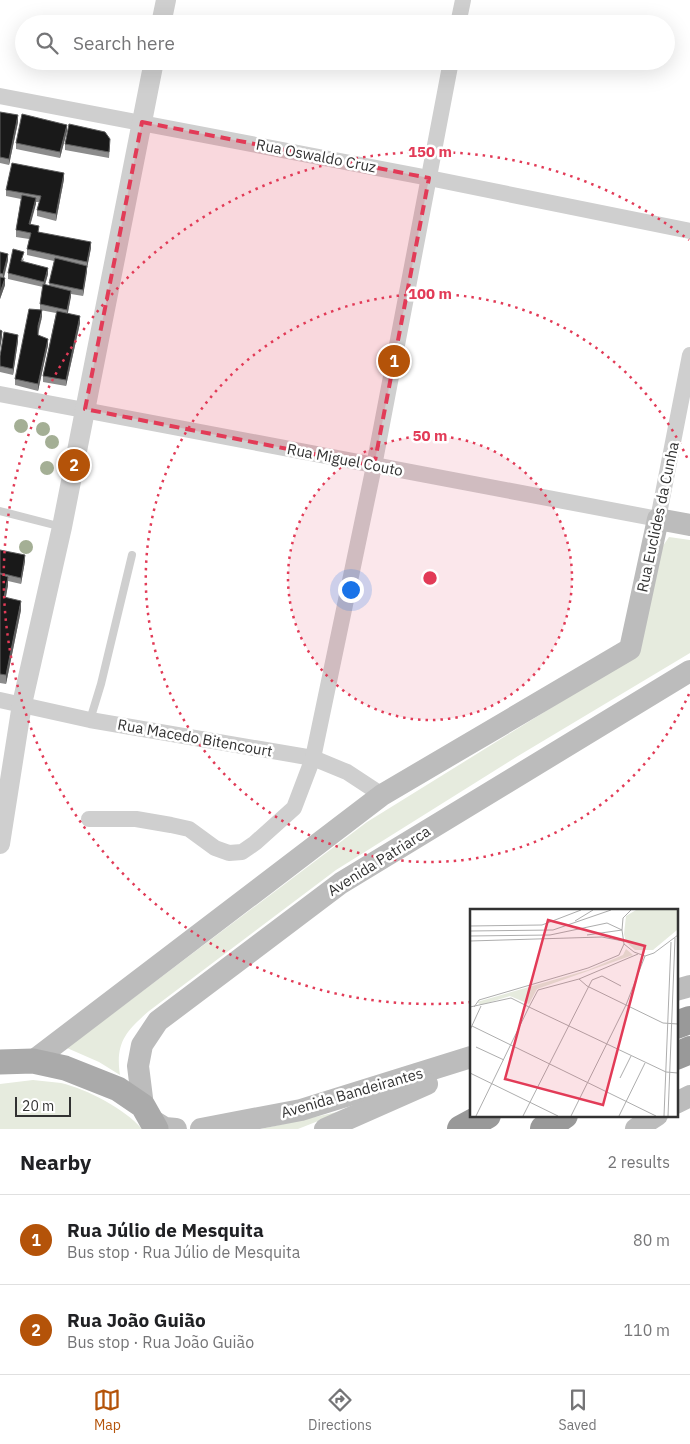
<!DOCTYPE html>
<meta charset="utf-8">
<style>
:root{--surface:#fff;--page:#f6f6f6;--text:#202124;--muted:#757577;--line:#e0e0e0;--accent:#b45309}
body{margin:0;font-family:"IBM Plex Sans",sans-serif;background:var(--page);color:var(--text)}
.scale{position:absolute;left:15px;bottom:12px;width:56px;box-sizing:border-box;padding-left:5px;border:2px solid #323232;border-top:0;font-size:14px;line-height:18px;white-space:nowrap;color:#323232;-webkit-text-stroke:4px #fff;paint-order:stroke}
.you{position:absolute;left:350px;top:589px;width:18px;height:18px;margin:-12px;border:4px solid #fff;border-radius:50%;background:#1a73e8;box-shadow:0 0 0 8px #1a73e833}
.badge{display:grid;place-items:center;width:32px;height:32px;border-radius:50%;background:var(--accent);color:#fff;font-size:16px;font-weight:700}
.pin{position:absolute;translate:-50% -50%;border:2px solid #fff;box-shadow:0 1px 5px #0006}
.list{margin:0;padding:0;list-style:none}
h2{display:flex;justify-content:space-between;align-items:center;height:65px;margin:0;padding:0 20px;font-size:21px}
h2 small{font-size:16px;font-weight:400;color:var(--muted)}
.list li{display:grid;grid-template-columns:32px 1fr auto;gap:15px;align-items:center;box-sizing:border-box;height:90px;padding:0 20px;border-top:1px solid var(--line)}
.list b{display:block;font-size:19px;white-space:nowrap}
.list p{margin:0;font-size:16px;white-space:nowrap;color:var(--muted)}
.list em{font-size:16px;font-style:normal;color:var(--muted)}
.icon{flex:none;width:28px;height:28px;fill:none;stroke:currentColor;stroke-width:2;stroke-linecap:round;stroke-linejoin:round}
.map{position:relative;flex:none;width:690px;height:1129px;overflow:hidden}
.search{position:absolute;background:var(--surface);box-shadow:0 5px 20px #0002;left:15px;right:15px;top:15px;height:55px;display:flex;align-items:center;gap:12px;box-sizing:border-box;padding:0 18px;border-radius:28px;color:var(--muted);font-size:19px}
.sheet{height:245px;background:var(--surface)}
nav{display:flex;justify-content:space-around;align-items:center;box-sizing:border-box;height:70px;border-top:1px solid var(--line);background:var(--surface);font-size:14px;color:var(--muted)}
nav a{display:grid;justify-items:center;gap:2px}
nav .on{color:var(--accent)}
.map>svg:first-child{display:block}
.green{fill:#e6ebde}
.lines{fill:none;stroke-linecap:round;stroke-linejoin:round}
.service{stroke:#cfcfcf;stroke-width:8}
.minor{stroke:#cfcfcf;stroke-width:16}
.tertiary{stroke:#cfcfcf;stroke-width:20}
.secondary{stroke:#bcbcbc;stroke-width:22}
.primary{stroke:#aaa;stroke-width:25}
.motorway{stroke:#999;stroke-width:28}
.tree{fill:#a4af95}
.wall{fill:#8c8c8c}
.shaded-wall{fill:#5e5e5e}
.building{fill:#191919;stroke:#5e5e5e}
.marked{fill:#e23b57;fill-opacity:0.2;stroke:#e23b57;stroke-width:4;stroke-dasharray:10 6;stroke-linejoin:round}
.ring{fill:none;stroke:#e23b57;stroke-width:2.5;stroke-dasharray:2.5 5}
.labels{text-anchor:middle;stroke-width:5;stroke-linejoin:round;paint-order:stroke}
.street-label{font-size:15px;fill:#323232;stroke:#fff}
.inset-road{fill:none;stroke:#adadad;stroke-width:1}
.view{fill:#e23b57;fill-opacity:0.15;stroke:#e23b57;stroke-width:2.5}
.inset-edge{fill:none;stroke:#323232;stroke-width:2.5}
.centre{fill:#e23b57;stroke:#fff;stroke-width:2.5}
.ring-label{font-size:15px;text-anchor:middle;font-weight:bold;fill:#e23b57;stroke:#fff;stroke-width:5;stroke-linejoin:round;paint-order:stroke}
</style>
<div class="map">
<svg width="690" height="1129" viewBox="0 0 690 1129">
<rect width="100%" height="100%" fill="#fff"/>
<g class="green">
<path d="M669 537 690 540V653L518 756 336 870 149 1011C126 1031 115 1043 120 1075L99 1062 67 1048 367 822 638 654 660 550Z"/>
<path d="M33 1080C42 1081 52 1082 61 1083 87 1089 125 1109 142 1129H0V1084Z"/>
<path d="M346 1110 298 1129H261Z"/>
</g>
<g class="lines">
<g class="service">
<path d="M0 511 62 527"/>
<path d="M90 720 101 684 132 555"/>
</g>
<g class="minor">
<path d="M458 24 463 0"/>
<path d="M0 96 429 178 690 231"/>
<path d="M0 394 658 519 690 355"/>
<path d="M0 700 90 720 313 758 347 772 382 795"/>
<path d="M89 819H136L171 825 189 829 215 848 229 853 242 852 255 843 294 808 313 758 374 466 451 61"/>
</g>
<g class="tertiary">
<path d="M161 24 166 0"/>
<path d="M0 844 22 704 62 527 154 61"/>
</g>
<g class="secondary">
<path d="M676 990 690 986"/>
<path d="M33 1061 382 795 630 649 658 519 690 525"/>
<path d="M676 1103 690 1096"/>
<path d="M143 1106 138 1066 142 1045 158 1021 341 883 690 671"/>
<path d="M152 1120 165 1128 176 1129"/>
<path d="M201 1129 301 1110 471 1057"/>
<path d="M325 1129 427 1084"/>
<path d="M636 1129 657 1115"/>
</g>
<path class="primary" d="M0 1062 33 1061 65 1068 118 1089 143 1106 156 1129"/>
<g class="motorway">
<path d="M676 1025 690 1020"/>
<path d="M676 1056 690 1050"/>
<path d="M461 1129 487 1115"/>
<path d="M544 1129 564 1115"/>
</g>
</g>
<g class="tree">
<circle cx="21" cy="426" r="7"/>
<circle cx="43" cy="429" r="7"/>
<circle cx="52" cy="442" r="7"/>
<circle cx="47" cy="468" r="7"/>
<circle cx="26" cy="547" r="7"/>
</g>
<g class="wall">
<path d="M0 112 18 122 9 165 0 163Z"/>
<path d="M67 131 60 158 16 149V143Z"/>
<path d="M65 144 110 145 109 158 65 150Z"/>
<path d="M64 179 56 221 37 216V210L39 202H36L30 225 39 232 91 248 87 268 83 296 71 294 68 313 80 323 66 386 43 382V376L56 313 40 310V304L43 287 8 279V273L24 258 23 262 48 274 45 285 49 286 54 261 27 255V249L29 239 16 237V230L21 199 6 196V190Z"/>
<path d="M0 252 8 260 4 278 5 285 0 299Z"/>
<path d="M42 317 38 335 48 345 38 391 15 385V379Z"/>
<path d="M18 341 13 375 0 372V356Z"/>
<path d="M0 550 25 561 21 584 8 581 6 597 21 610 6 684 0 683Z"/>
</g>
<g class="shaded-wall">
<path d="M18 115V122L9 165V159Z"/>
<path d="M67 125V131L60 158V152Z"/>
<path d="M64 173V179L56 221V214Z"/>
<path d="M36 198V204L29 230V224Z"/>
<path d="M91 242V248L87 268V262Z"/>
<path d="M8 254V260L3 280V274Z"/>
<path d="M87 266V272L83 296V290Z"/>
<path d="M48 268V274L44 288V282Z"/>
<path d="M5 278V285L0 299V293Z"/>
<path d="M71 291V297L67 316V310Z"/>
<path d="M42 310V317L38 332V326Z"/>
<path d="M80 316V323L66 386V380Z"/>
<path d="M2 331V337L0 350V344Z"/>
<path d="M18 335V341L13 375V369Z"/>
<path d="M48 339V345L38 391V384Z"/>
<path d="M25 555V561L21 584V578Z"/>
<path d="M8 577V586L4 606V597Z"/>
<path d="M21 601V610L6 684V675Z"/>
</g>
<g class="building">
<path d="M0 112 18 115 9 159 0 157Z"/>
<path d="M22 114 67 125 60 152 16 143Z"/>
<path d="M69 124 105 132 110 139 109 152 65 144Z"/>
<path d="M12 163 64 173 56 214 37 210 41 196 6 190Z"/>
<path d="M22 195 36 198 29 224 39 226 38 232 91 242 87 262 27 249 31 233 16 230Z"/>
<path d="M13 249 24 252 21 261 48 268 44 282 8 273Z"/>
<path d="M0 252 8 254 3 274 0 273Z"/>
<path d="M55 258 87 266 83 290 49 283Z"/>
<path d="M0 277 5 278 0 293Z"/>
<path d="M43 284 71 291 67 310 40 304Z"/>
<path d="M29 309 42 310 38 326V335L48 339 38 384 15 379Z"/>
<path d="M57 311 80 316 66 380 43 376Z"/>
<path d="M0 330 2 331 0 344Z"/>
<path d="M4 332 18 335 13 369 0 366V356Z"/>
<path d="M0 550 25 555 21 578 0 573Z"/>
<path d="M0 574 8 577 4 597 21 601 6 675 0 674Z"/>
</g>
<path class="marked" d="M142 122 429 178 374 466 85 409Z"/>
<circle cx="430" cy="578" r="142" fill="#e23b57" fill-opacity=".12"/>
<g class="ring">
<circle cx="430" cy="578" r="142"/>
<path d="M689 694A284 284 0 1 1 689 462"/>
<path d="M471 1002A426 426 0 1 1 689 240"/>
</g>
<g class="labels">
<g class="street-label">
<text transform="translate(316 156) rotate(11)" y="5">Rua Oswaldo Cruz</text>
<text transform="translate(345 460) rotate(11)" y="5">Rua Miguel Couto</text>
<text transform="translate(658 517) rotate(-78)" y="5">Rua Euclides da Cunha</text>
<text transform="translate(195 738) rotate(10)" y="5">Rua Macedo Bitencourt</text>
<text transform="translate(379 861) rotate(-32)" y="5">Avenida Patriarca</text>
<text transform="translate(352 1093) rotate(-16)" y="5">Avenida Bandeirantes</text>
</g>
</g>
<g transform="translate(470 909)">
<rect width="208" height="208" fill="#fff"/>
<path d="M166 1H207V21L183 41H165L156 33 154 25 156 7ZM156 40 163 46 67 80 59 95 40 87 11 96 7 93 118 61 153 46Z" fill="#e6ebde"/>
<path class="inset-road" d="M161 1 153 9 152 21 154 35 164 43 175 47 184 44 208 26M105 12 123 1M0 17 72 16 111 1M0 22 83 21 141 1M117 26 152 21M0 27 80 26 137 14 152 21M0 32 132 28 153 32M109 70 117 77 193 114 208 115M0 98 41 89 59 98 68 81 109 70 168 45M4 98 9 91 118 59 149 46 154 35M2 117 186 207M0 121 11 97M6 138 34 151M0 164 88 207M150 169 161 147M6 207 59 98 196 163 208 164M53 207 122 71 132 67 151 77M101 207 156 96 175 47M149 207 175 154M194 207 201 33M198 207 205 29"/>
<path class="view" d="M78 11 175 37 133 196 35 170Z"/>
<rect width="208" height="208" class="inset-edge"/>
</g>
<circle cx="430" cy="578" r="8" class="centre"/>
<g class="ring-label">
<text x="430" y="157">150 m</text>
<text x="430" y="299">100 m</text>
<text x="430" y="441">50 m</text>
</g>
</svg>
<div class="scale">20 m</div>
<div class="you"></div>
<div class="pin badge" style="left:394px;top:361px">1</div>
<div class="pin badge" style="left:74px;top:465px">2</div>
<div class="search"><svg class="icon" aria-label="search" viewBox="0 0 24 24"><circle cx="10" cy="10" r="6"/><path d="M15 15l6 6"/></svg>Search here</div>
</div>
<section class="sheet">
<h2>Nearby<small>2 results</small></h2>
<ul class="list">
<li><span class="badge">1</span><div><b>Rua Júlio de Mesquita</b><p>Bus stop · Rua Júlio de Mesquita</p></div><em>80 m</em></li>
<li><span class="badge">2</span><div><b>Rua João Guião</b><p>Bus stop · Rua João Guião</p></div><em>110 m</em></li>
</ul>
</section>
<nav>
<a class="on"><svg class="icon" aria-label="map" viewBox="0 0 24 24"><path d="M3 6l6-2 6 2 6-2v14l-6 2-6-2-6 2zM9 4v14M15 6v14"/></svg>Map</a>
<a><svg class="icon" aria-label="directions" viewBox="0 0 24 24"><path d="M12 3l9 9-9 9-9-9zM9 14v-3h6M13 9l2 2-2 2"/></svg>Directions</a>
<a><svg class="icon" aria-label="saved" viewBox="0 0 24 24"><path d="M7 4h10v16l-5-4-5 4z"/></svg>Saved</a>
</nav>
